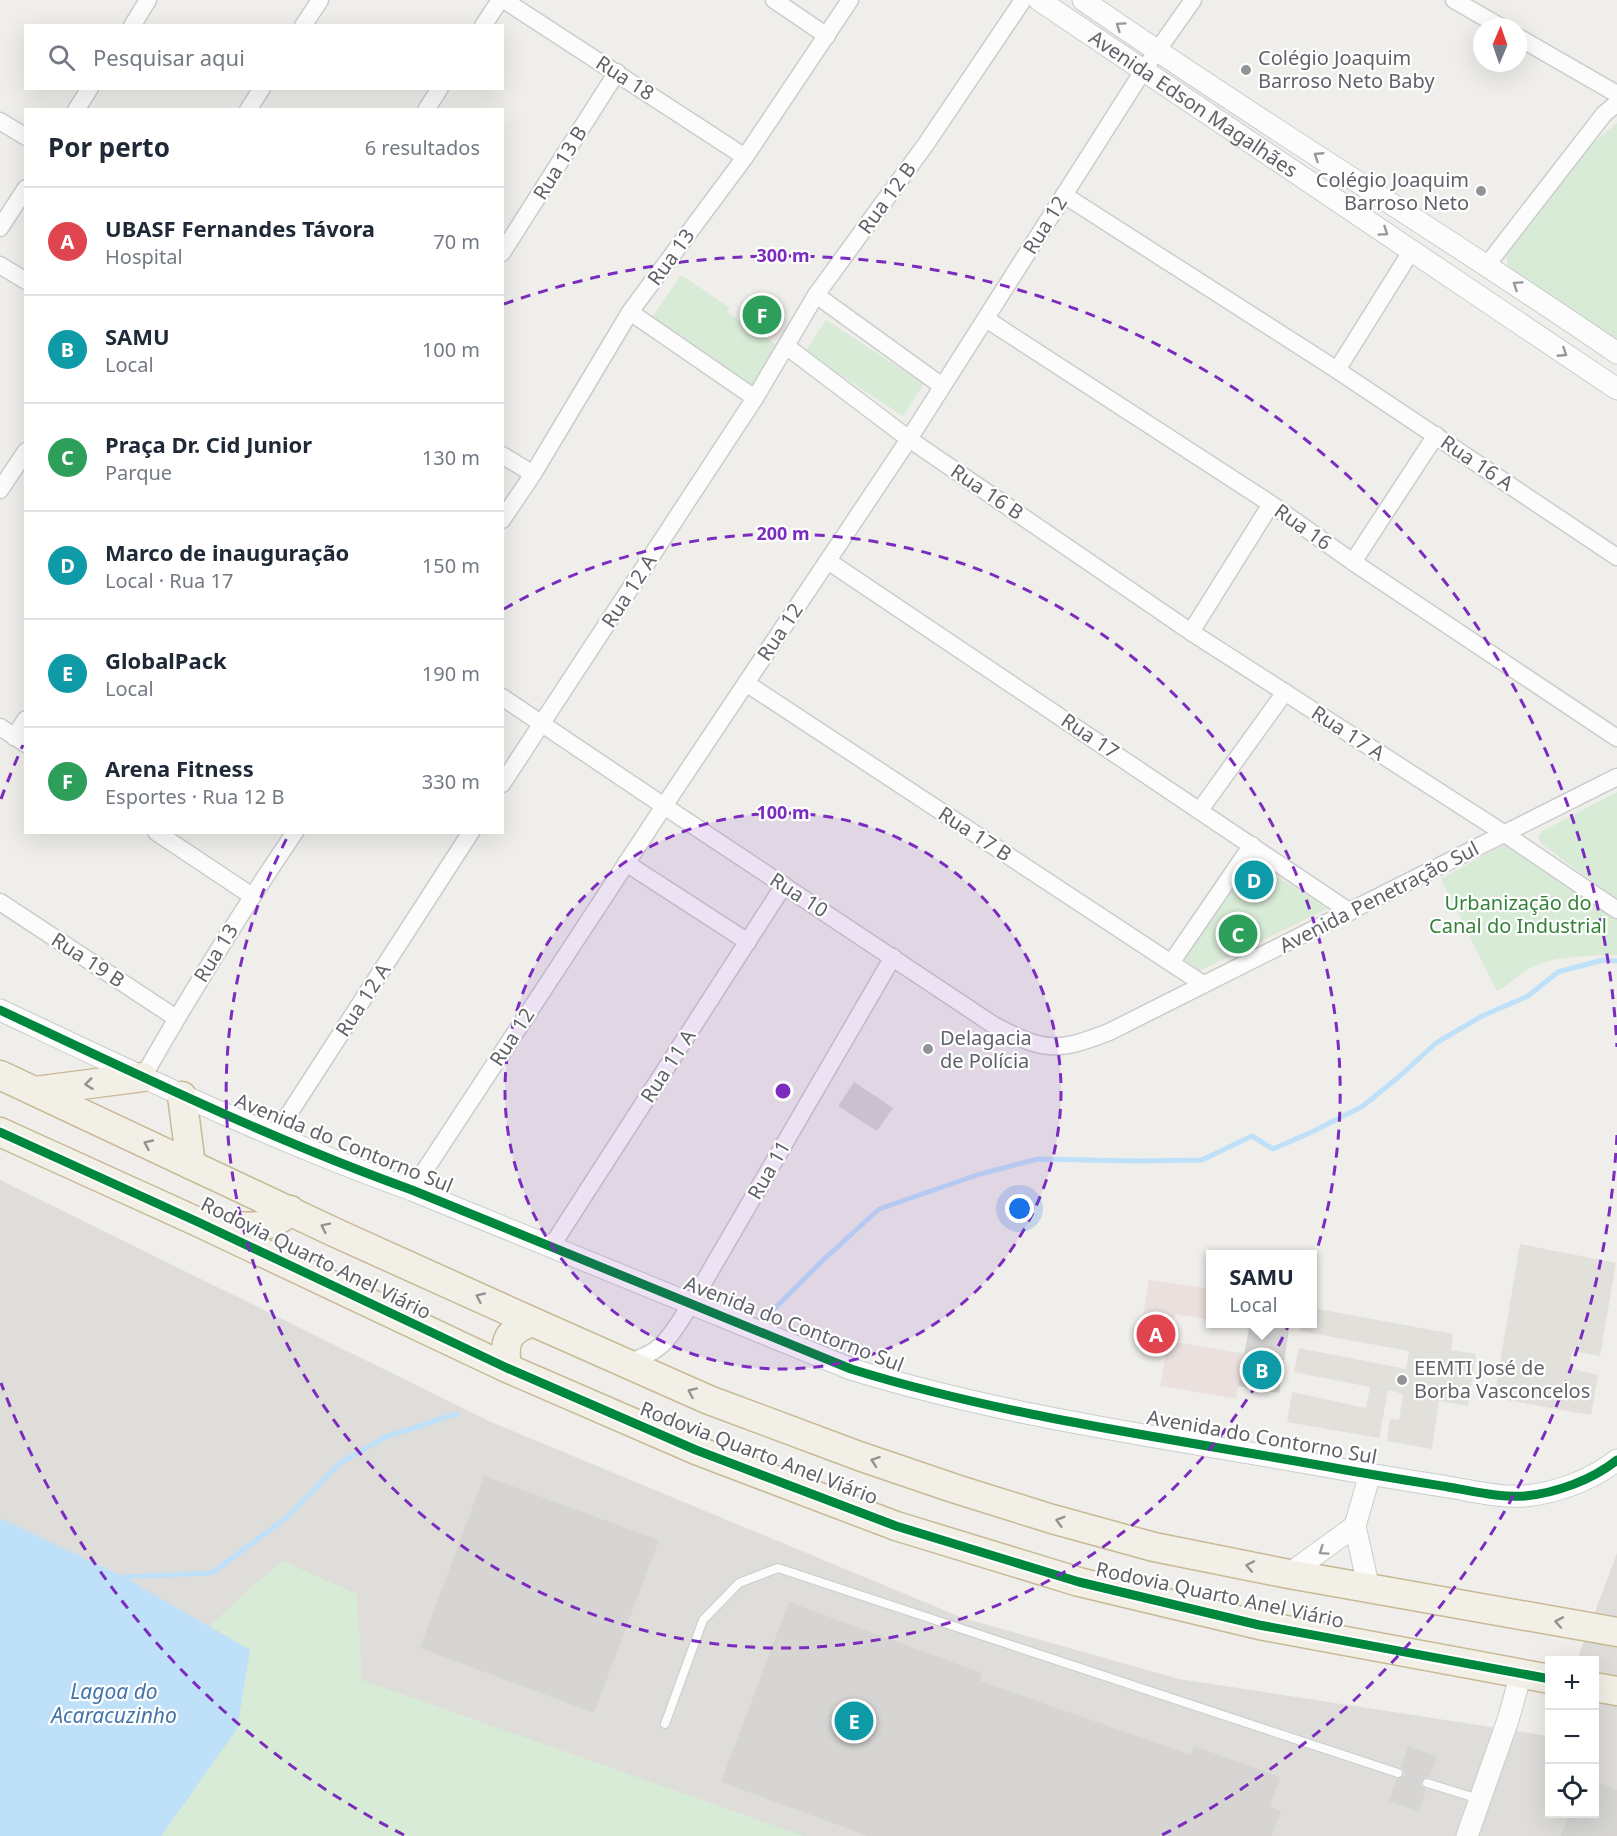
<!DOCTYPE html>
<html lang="pt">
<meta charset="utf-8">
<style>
:root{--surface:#fff;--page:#f2f2f3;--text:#1f2937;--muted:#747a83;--line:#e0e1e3;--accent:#919496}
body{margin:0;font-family:"Noto Sans",sans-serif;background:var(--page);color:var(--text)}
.controls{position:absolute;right:18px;bottom:18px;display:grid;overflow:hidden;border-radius:0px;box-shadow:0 6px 24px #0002}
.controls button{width:54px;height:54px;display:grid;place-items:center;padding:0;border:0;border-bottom:2px solid var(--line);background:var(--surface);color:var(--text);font:30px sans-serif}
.compass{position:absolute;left:1473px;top:18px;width:54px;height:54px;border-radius:50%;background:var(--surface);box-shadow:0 6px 24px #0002;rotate:2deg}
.you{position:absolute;left:1020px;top:1209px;width:21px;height:21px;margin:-15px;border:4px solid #fff;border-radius:50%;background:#1a73e8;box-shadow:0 0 0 9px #1a73e833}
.badge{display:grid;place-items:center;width:39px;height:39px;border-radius:50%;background:var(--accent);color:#fff;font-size:20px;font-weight:700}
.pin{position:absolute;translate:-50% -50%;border:3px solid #fff;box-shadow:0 2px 6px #0006}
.popup{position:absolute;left:1206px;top:1250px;width:111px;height:78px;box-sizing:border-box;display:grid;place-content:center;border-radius:0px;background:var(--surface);filter:drop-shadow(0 2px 4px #0005);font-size:20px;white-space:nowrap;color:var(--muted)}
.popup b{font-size:22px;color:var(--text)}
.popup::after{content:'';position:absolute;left:50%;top:100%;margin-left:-12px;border:12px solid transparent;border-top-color:var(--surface)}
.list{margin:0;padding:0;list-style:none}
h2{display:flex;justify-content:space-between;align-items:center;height:78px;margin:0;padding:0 24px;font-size:26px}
h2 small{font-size:20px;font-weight:400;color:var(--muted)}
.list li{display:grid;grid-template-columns:39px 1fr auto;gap:18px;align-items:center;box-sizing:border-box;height:108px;padding:0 24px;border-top:2px solid var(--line)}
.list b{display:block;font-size:22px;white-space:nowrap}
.list p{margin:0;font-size:20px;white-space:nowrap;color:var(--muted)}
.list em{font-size:20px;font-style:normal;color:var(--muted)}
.icon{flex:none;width:33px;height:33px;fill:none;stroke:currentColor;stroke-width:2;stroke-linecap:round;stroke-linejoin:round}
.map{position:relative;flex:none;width:1617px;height:1836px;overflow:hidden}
.search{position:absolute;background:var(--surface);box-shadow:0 6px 24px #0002;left:24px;top:24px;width:480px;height:66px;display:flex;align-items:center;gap:15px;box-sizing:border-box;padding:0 21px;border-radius:0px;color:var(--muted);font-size:22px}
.panel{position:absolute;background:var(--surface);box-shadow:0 6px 24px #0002;left:24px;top:108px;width:480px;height:726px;border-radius:0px}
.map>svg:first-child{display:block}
.industrial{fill:#dfddda}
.education{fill:#e2e0da}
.medical{fill:#eae0de}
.green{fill:#d8ebd6}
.water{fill:#bfe0f9}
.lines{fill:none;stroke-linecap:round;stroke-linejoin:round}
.stream{stroke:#bfe0f9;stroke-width:5}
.building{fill:#d6d5d3}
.service-casing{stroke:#cbcccc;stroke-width:10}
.minor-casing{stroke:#cbcccc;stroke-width:19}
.tertiary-casing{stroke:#cbcccc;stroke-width:23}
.trunk-casing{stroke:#c8b996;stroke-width:31}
.service{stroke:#fdfcfc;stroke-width:8}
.minor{stroke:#fdfcfc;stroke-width:16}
.tertiary{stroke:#fdfcfc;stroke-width:21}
.trunk{stroke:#f2f0e6;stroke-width:28}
.cycleway-casing{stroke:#fff;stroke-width:13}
.cycleway{stroke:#00873e;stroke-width:9}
.oneway{stroke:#96999c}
.oneway2{stroke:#929494}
.ring{fill:none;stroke:#7b2cbf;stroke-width:3;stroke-dasharray:10 8}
.poi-dot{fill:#919496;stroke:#fff;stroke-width:2}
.labels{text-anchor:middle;stroke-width:4.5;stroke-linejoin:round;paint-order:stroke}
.poi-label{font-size:20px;fill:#5f6368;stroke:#fff;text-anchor:start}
.street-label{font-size:20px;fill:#5f6368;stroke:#fff}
.park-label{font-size:20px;fill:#348238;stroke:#fff}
.water-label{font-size:21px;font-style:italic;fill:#4174aa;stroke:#fff}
.centre{fill:#7b2cbf;stroke:#fff;stroke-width:3}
.ring-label{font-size:18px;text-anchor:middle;font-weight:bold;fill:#7b2cbf;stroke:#fff;stroke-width:4.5;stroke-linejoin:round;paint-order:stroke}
</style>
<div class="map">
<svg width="1617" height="1836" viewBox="0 0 1617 1836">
<rect width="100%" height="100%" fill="#efeeea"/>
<path class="industrial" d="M0 1180 491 1422 963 1618 1179 1679 1548 1736 1549 1734 1550 1814H1594V1660H1577L1617 1553V1836H0Z"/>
<g class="education">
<path d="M1520 1244 1616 1263 1600 1356 1572 1351 1569 1368 1598 1375 1591 1415 1494 1398Z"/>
<path d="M1313 1308 1453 1334 1451 1350 1476 1354 1468 1406 1439 1401 1432 1449 1387 1441 1390 1419 1399 1420 1403 1394 1388 1390 1379 1438 1287 1422 1292 1392 1366 1408 1370 1387 1294 1372 1299 1348 1406 1369 1409 1351 1300 1331 1302 1324H1313Z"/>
</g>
<path class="medical" d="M1149 1280 1211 1289V1320L1175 1314 1170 1341 1245 1354 1236 1399 1160 1386 1166 1351 1138 1346Z"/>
<g class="green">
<path d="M1617 123V341L1508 268 1506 256 1592 144Z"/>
<path d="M681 275 730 308 727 312 781 348 754 388 651 319Z"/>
<path d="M826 320 924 384 903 416 805 352Z"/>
<path d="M1617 792V900L1543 845 1538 837 1542 831Z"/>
<path d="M1502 845H1509L1617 918V955C1590 956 1557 955 1532 967 1519 973 1510 985 1497 991L1441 879Z"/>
<path d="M1250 858 1327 909 1199 971 1184 959Z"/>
<path d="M283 1561 357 1594 362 1680 804 1836H161L237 1728 250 1650 210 1626 255 1584Z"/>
</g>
<path class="water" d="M0 1518 124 1577 250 1650 237 1729 161 1836H0Z"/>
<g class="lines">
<g class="stream">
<path d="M767 1316 820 1263 879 1209 980 1174 1038 1159 1136 1161 1202 1160 1252 1136 1273 1149 1314 1131 1363 1106 1401 1075 1436 1043 1482 1016 1528 996 1558 972 1603 960 1617 961"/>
<path d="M118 1580 124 1577 212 1573 286 1518 340 1463 386 1437 456 1414"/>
</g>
</g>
<g class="building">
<path d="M854 1082 893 1108 877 1131 838 1106Z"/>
<path d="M1250 1323H1290L1279 1393 1238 1386Z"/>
<path d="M484 1476 659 1540 594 1713 420 1648Z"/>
<path d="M789 1602 982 1673 980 1681 1191 1755 1194 1746 1280 1777 1270 1807 1281 1811 1272 1836H868L721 1782Z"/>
<path d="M1408 1746 1437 1756 1430 1777H1425L1421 1781V1785L1426 1789 1419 1811 1389 1801 1396 1779 1404 1776V1771L1401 1767Z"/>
<path d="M1594 1781 1617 1789V1836H1561L1569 1814H1594Z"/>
</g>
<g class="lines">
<defs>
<g id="service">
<path d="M665 1724 703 1620 739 1583 778 1568 1398 1773"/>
<path d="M1427 1783 1479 1799"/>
</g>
<g id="minor">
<path d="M504 0 745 157"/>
<path d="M774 0 827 36"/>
<path d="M1454 0 1501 27"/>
<path d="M132 26 148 0"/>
<path d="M303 26 320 0"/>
<path d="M483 26 500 0"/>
<path d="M1518 37 1617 94"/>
<path d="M76 110 90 88"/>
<path d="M248 110 262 88"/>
<path d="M426 110 440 88"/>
<path d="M0 121 26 137"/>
<path d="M1064 195 1337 370 1617 557"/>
<path d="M0 228 26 188"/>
<path d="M502 253 617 72"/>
<path d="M0 265 26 281"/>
<path d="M1487 265 1604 114 1617 103"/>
<path d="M816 295 942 386"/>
<path d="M630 312 755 398"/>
<path d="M986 319 1271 504 1353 562 1617 738"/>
<path d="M786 346 909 439 1191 632 1505 834 1617 910"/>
<path d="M1337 370 1412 250"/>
<path d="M502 455 533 474"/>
<path d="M0 490 26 451"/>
<path d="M502 520 533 474 630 312 745 157 850 0"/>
<path d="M828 561 1350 912"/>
<path d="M1353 562 1436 435"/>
<path d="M1191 632 1271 504"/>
<path d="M746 683 1203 984"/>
<path d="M502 697 664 806 992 1024C1042 1051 1056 1053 1109 1032L1617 777"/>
<path d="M0 727 26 744"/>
<path d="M14 737 26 719"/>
<path d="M502 784 755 398 816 295 926 144 1023 0"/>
<path d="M1200 810 1285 692"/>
<path d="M156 832 252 896"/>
<path d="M626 863 748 942"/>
<path d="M0 902 176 1018"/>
<path d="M1171 963 1252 845"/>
<path d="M143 1077C190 994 241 912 295 832"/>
<path d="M274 1137 471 832"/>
<path d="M412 1190 664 806 909 439 1143 71 1193 0"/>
<path d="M551 1247 784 885"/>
<path d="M626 1363C666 1351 669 1337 691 1304L893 957"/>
</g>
<g id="tertiary">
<path id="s1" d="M1039 0 1617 389"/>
<path d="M1083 0C1258 122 1441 232 1617 353"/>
<path d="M0 1010C136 1074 270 1139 412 1190L851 1369C1003 1416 1162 1437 1318 1465 1361 1473 1405 1480 1448 1487 1473 1491 1500 1498 1525 1496 1556 1493 1592 1480 1617 1460"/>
<path d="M1289 1574 1355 1526"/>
<path d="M1369 1589 1355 1526 1370 1474"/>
<path d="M1467 1836 1508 1720 1521 1674"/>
</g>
<g id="trunk">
<path d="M0 1075 336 1233 533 1322 709 1400 859 1456 956 1489 1052 1519 1154 1547 1289 1574 1617 1632"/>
<path d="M35 1091 143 1077"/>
<path d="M182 1096 191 1165"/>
<path d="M0 1132 198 1222 507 1368 696 1450 896 1526 1079 1582 1259 1625 1550 1679"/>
<path d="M215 1224C241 1227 271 1232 290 1210"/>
<path d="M507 1368C503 1342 507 1330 533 1322"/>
<path d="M1594 1687 1617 1691"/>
</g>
</defs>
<use href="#service" class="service-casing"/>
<use href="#minor" class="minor-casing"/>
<use href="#tertiary" class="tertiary-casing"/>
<use href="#trunk" class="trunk-casing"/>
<use href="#service" class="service"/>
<use href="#minor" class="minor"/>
<use href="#tertiary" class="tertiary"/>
<use href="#trunk" class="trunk"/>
<defs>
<g id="cycleway">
<path d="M0 1010C136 1074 270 1139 412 1190L851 1369C1003 1416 1162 1437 1318 1465 1361 1473 1405 1480 1448 1487 1473 1491 1500 1498 1525 1496 1556 1493 1592 1480 1617 1460"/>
<path d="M0 1132 198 1222 507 1368 696 1450 896 1526 1079 1582 1259 1625 1550 1679"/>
</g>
</defs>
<use href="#cycleway" class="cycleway-casing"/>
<use href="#cycleway" class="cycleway"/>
</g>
<defs><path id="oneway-chevron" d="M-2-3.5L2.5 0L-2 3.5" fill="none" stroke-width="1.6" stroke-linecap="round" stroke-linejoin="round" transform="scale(1.5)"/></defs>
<g class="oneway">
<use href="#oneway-chevron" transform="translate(1120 26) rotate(-145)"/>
<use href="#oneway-chevron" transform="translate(1318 156) rotate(-147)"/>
<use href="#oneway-chevron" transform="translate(1384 232) rotate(34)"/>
<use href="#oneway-chevron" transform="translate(1517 285) rotate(-146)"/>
<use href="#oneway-chevron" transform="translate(1563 353) rotate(33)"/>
<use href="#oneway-chevron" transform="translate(1323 1551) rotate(145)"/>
</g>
<g class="oneway2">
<use href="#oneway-chevron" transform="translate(89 1084) rotate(173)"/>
<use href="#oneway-chevron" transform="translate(148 1144) rotate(-155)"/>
<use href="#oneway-chevron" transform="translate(325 1227) rotate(-154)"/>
<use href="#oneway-chevron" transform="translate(480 1297) rotate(-155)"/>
<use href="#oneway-chevron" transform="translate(692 1392) rotate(-156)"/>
<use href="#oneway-chevron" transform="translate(875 1461) rotate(-161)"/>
<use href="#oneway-chevron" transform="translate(1060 1521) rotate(-164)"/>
<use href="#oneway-chevron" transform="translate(1250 1566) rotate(-169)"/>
<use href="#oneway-chevron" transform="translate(1559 1622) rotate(-170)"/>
</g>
<circle cx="783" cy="1091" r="278" fill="#7b2cbf" fill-opacity=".12"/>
<g class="ring">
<circle cx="783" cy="1091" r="278"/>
<path d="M504 609A557 557 0 1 1 289 834"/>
<path d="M1617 1135A835 835 0 0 1 1162 1835M404 1835A835 835 0 0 1 1 1383M1 799A835 835 0 0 1 23 745M504 304A835 835 0 0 1 1617 1047"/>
</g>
<g class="poi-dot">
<circle cx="1246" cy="70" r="6"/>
<circle cx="1481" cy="191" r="6"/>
<circle cx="928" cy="1049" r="6"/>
<circle cx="1402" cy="1380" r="6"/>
</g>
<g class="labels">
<g class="poi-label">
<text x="1258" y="65">Colégio Joaquim<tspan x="1258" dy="23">Barroso Neto Baby</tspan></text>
<text x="1469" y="187" text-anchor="end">Colégio Joaquim<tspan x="1469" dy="23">Barroso Neto</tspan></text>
<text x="940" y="1045">Delagacia<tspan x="940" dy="23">de Polícia</tspan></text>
<text x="1414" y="1375">EEMTI José de<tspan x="1414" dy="23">Borba Vasconcelos</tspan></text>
</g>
<g class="street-label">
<text transform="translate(625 78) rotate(33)" y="7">Rua 18</text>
<text dy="7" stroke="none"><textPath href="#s1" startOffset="186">Avenida Edson Magalhães</textPath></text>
<text transform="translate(560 163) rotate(-58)" y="7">Rua 13 B</text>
<text transform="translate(887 198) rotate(-54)" y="7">Rua 12 B</text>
<text transform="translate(1045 225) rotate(-58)" y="7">Rua 12</text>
<text transform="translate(671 257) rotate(-54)" y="7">Rua 13</text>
<text transform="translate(1477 463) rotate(34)" y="7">Rua 16 A</text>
<text transform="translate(987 492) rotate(34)" y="7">Rua 16 B</text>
<text transform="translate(1303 527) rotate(35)" y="7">Rua 16</text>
<text transform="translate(629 591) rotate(-57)" y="7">Rua 12 A</text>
<text transform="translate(780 632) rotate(-56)" y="7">Rua 12</text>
<text transform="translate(1348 733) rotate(33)" y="7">Rua 17 A</text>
<text transform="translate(1090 736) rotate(34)" y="7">Rua 17</text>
<text transform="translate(975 834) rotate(33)" y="7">Rua 17 B</text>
<text transform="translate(799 895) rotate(33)" y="7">Rua 10</text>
<text transform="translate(1379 897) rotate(-27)" y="7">Avenida Penetração Sul</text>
<text transform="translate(216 953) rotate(-58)" y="7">Rua 13</text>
<text transform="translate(88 960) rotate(33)" y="7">Rua 19 B</text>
<text transform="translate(363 1000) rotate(-57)" y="7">Rua 12 A</text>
<text transform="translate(512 1037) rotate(-57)" y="7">Rua 12</text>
<text transform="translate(668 1066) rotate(-57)" y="7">Rua 11 A</text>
<text transform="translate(344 1143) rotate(22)" y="7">Avenida do Contorno Sul</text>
<text transform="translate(769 1170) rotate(-60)" y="7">Rua 11</text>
<text transform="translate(316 1258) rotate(26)" y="7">Rodovia Quarto Anel Viário</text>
<text transform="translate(794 1324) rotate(21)" y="7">Avenida do Contorno Sul</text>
<text transform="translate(1262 1437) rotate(10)" y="7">Avenida do Contorno Sul</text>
<text transform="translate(759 1453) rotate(21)" y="7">Rodovia Quarto Anel Viário</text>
<text transform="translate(1220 1595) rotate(12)" y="7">Rodovia Quarto Anel Viário</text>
</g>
<g class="park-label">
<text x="1518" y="910">Urbanização do<tspan x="1518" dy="23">Canal do Industrial</tspan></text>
</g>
<g class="water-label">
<text x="114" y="1699">Lagoa do<tspan x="114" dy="24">Acaracuzinho</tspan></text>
</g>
</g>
<circle cx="783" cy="1091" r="9" class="centre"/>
<g class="ring-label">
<text x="783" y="262">300 m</text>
<text x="783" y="540">200 m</text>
<text x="783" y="819">100 m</text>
</g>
</svg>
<div class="controls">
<button>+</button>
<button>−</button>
<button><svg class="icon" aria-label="locate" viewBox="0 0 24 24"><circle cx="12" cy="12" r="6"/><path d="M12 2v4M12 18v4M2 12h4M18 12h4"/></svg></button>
</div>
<svg class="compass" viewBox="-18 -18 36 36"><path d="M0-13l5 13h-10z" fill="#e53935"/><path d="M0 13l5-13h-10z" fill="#747a83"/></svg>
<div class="you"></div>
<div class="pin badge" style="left:1156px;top:1334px;background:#e0444e">A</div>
<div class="pin badge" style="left:1262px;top:1370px;background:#0f9aa8">B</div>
<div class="popup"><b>SAMU</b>Local</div>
<div class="pin badge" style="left:1238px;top:934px;background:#2e9e5b">C</div>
<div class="pin badge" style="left:1254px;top:880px;background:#0f9aa8">D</div>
<div class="pin badge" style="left:854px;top:1721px;background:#0f9aa8">E</div>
<div class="pin badge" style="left:762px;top:315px;background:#2e9e5b">F</div>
<div class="search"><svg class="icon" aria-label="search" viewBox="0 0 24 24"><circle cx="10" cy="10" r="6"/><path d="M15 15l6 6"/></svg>Pesquisar aqui</div>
<section class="panel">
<h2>Por perto<small>6 resultados</small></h2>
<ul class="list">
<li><span class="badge" style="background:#e0444e">A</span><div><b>UBASF Fernandes Távora</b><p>Hospital</p></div><em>70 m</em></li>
<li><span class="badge" style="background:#0f9aa8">B</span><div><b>SAMU</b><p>Local</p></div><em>100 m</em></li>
<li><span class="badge" style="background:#2e9e5b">C</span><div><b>Praça Dr. Cid Junior</b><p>Parque</p></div><em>130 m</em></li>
<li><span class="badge" style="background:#0f9aa8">D</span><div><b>Marco de inauguração</b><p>Local · Rua 17</p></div><em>150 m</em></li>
<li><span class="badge" style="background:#0f9aa8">E</span><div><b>GlobalPack</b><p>Local</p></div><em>190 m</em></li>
<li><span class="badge" style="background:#2e9e5b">F</span><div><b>Arena Fitness</b><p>Esportes · Rua 12 B</p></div><em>330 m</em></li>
</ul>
</section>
</div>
